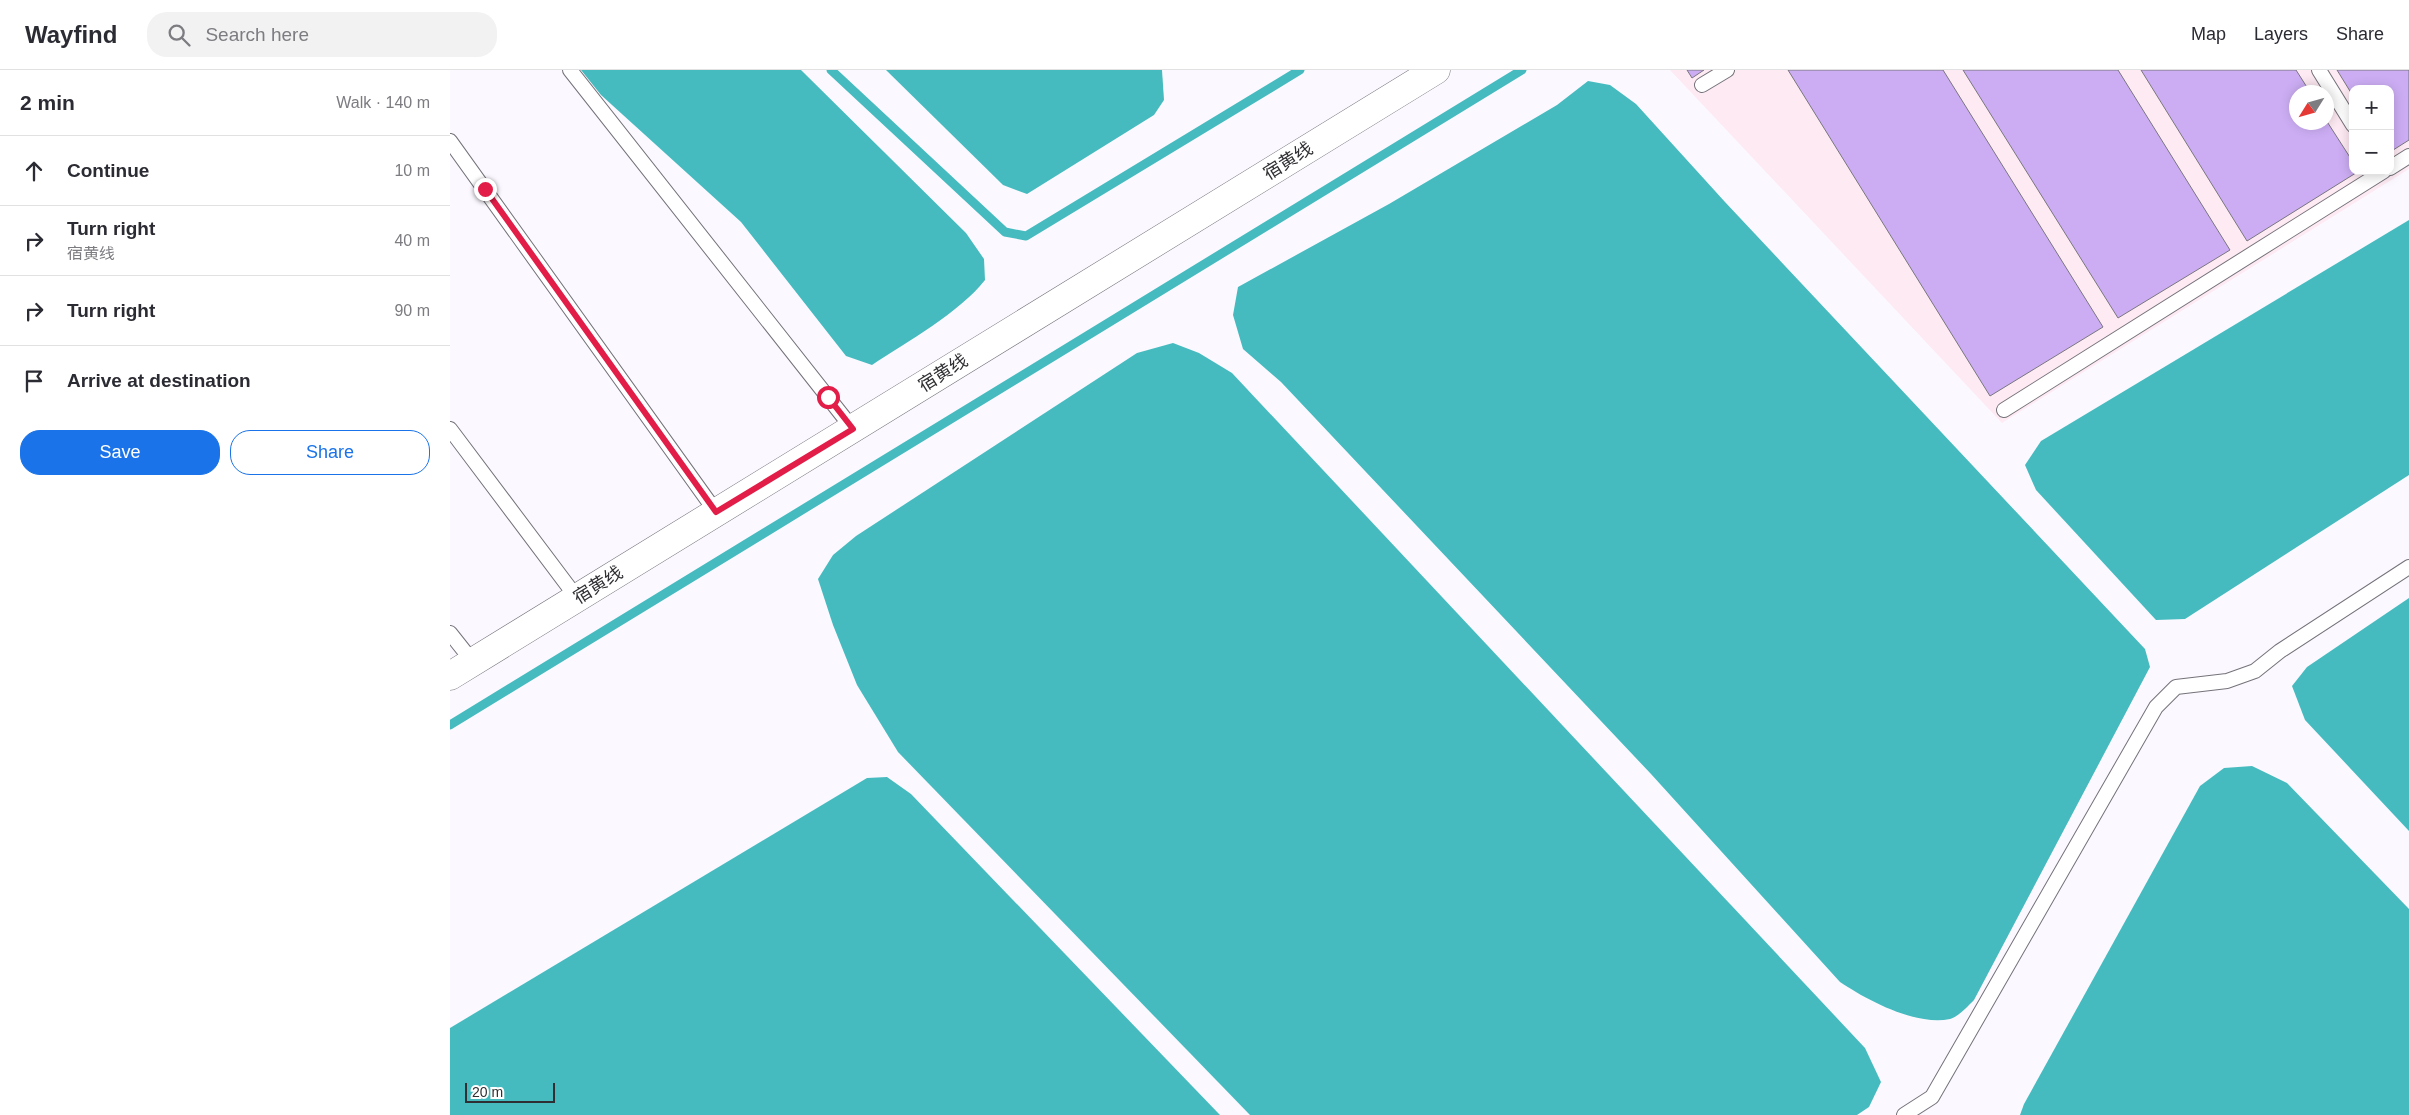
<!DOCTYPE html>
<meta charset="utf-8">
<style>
:root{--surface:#fff;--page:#f2f2f3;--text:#2b2b33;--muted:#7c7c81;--line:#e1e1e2;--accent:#1a73e8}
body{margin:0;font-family:Helvetica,"Noto Sans SC",sans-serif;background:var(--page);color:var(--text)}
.controls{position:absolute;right:15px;top:15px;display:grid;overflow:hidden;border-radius:10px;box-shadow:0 2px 12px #0003}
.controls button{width:45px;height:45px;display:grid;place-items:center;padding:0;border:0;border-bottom:1px solid var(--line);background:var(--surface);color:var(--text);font:25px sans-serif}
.compass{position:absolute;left:1839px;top:15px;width:45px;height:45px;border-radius:50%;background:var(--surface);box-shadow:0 2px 12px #0003;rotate:233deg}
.scale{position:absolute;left:15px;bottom:12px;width:90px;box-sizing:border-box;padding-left:5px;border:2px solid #2f2e32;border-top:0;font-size:14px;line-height:18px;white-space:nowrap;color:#2f2e32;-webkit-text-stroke:4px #fff;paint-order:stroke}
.stop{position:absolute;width:15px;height:15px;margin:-11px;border:4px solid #e11d48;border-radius:50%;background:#fff}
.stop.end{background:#e11d48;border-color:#fff;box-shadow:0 1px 5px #0008}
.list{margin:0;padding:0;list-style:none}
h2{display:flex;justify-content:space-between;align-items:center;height:65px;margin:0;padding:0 20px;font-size:21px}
h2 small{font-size:16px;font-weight:400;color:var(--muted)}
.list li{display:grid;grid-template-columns:32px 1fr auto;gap:15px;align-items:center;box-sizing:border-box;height:70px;padding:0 20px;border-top:1px solid var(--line)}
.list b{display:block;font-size:19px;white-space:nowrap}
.list p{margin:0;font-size:16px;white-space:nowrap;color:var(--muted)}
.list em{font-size:16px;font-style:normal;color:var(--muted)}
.actions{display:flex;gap:10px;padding:15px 20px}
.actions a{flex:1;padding:11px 0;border:1px solid var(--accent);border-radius:20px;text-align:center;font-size:18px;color:var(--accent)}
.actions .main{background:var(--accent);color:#fff}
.icon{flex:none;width:28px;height:28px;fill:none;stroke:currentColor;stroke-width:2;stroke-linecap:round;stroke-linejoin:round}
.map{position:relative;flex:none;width:1959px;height:1045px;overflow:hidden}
header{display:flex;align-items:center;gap:30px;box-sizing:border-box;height:70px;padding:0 25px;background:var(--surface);border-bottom:1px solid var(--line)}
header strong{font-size:24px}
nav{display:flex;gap:28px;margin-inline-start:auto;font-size:18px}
.search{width:350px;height:45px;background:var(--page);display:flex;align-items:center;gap:12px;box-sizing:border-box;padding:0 18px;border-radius:20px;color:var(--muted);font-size:19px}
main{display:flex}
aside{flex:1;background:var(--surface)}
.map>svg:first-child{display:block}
.industrial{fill:#feeaf3;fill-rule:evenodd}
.water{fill:#46bbbf}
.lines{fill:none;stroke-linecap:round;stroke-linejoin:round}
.stream{stroke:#46bbbf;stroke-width:9}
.building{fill:#ccadf4;stroke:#79767e}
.lane-casing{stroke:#75727a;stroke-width:16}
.secondary-casing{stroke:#75727a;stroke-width:29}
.lane{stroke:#fff;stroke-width:14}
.secondary{stroke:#fff;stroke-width:28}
.route{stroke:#e11d48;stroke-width:6}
.labels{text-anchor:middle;stroke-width:4;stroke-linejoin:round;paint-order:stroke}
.street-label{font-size:18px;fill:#2f2e32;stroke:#fff}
</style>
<header>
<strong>Wayfind</strong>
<div class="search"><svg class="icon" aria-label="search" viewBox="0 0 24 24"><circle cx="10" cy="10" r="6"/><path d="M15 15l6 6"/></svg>Search here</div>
<nav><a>Map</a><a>Layers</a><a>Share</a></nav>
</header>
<main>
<aside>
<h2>2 min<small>Walk · 140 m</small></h2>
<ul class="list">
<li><svg class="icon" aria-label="ahead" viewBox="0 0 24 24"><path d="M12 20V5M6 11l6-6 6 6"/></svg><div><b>Continue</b></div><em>10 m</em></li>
<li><svg class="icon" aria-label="right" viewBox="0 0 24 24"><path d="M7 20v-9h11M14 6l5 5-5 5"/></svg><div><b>Turn right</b><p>宿黄线</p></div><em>40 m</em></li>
<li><svg class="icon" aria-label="right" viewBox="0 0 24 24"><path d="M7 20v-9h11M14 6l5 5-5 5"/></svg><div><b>Turn right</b></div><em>90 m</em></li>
<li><svg class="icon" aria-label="arrive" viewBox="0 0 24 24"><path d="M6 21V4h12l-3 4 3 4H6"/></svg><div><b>Arrive at destination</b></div></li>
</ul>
<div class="actions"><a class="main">Save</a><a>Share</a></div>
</aside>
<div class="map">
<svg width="1959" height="1045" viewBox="0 0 1959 1045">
<rect width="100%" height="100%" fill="#fbf9ff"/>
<path class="industrial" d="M1220 0H1959V99L1552 353ZM1903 19H1940V101H1903ZM1846 22H1876V52H1846Z"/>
<g class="water">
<path d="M131 0H351L516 163 534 189 535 210C510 242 457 272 422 295L396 286 291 152 151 25Z"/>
<path d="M436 0H712L714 30 704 45 577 124 553 115Z"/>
<path d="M1138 11 1160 15 1186 34 1275 132 1695 579 1700 597 1524 930C1518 936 1508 947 1500 949 1465 956 1417 930 1390 912L1201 704 831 312 793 279 783 245 788 217 939 134 1107 35Z"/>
<path d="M1959 150V405L1735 549 1706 550 1586 420 1575 395 1591 371Z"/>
<path d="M723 273 749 283 782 303 1415 978 1431 1012 1419 1037 1407 1045H800L448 682 407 615 383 555 368 509 383 485 406 466 687 283Z"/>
<path d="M1959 528V761L1855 650 1842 616 1857 597Z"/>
<path d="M1802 696 1837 713 1959 839V1045H1570L1574 1034 1750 716 1774 698Z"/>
<path d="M437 707 461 724 770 1045H0V958L417 708Z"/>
</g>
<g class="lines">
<g class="stream">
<path d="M381 0 555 162 576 166 850 0"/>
<path d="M0 655 1072 0"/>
</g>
</g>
<g class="building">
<path d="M1237 0H1254L1242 8Z"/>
<path d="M1338 0H1493L1653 257 1540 326Z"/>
<path d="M1513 0H1668L1780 180 1668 248Z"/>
<path d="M1691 0H1846L1860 22H1846V52H1876V50L1903 92V101H1909L1797 171Z"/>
<path d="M1887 0H1959V70L1940 82V19H1903V26Z"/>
</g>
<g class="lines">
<defs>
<g id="lane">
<path d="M120 0 403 359"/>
<path d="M1869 0 1903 55"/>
<path d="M1252 15 1277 0"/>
<path d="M0 71 266 442"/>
<path d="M1940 98 1959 86"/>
<path d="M1554 340 1934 101"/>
<path d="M0 359 127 528"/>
<path d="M0 563 23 592"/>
<path d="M1454 1045 1482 1027 1706 637 1726 617 1777 611 1805 601 1830 581 1959 497"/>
</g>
<path id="secondary" d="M0 606 986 0"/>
</defs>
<use href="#lane" class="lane-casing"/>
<use href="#secondary" class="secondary-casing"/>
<use href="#lane" class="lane"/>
<use href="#secondary" class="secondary"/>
</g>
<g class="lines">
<path class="route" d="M35 119 266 442 403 359 378 327"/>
</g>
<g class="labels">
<g class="street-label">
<text transform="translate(838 91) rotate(-32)" y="6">宿黄线</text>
<text transform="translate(493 303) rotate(-32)" y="6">宿黄线</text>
<text transform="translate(148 515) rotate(-32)" y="6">宿黄线</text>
</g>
</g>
</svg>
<div class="controls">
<button>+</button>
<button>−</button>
</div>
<svg class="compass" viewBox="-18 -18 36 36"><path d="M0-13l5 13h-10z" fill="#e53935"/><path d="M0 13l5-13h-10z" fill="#7c7c81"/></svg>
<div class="scale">20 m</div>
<div class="stop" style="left:378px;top:327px"></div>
<div class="stop end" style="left:35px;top:119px"></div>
</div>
</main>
